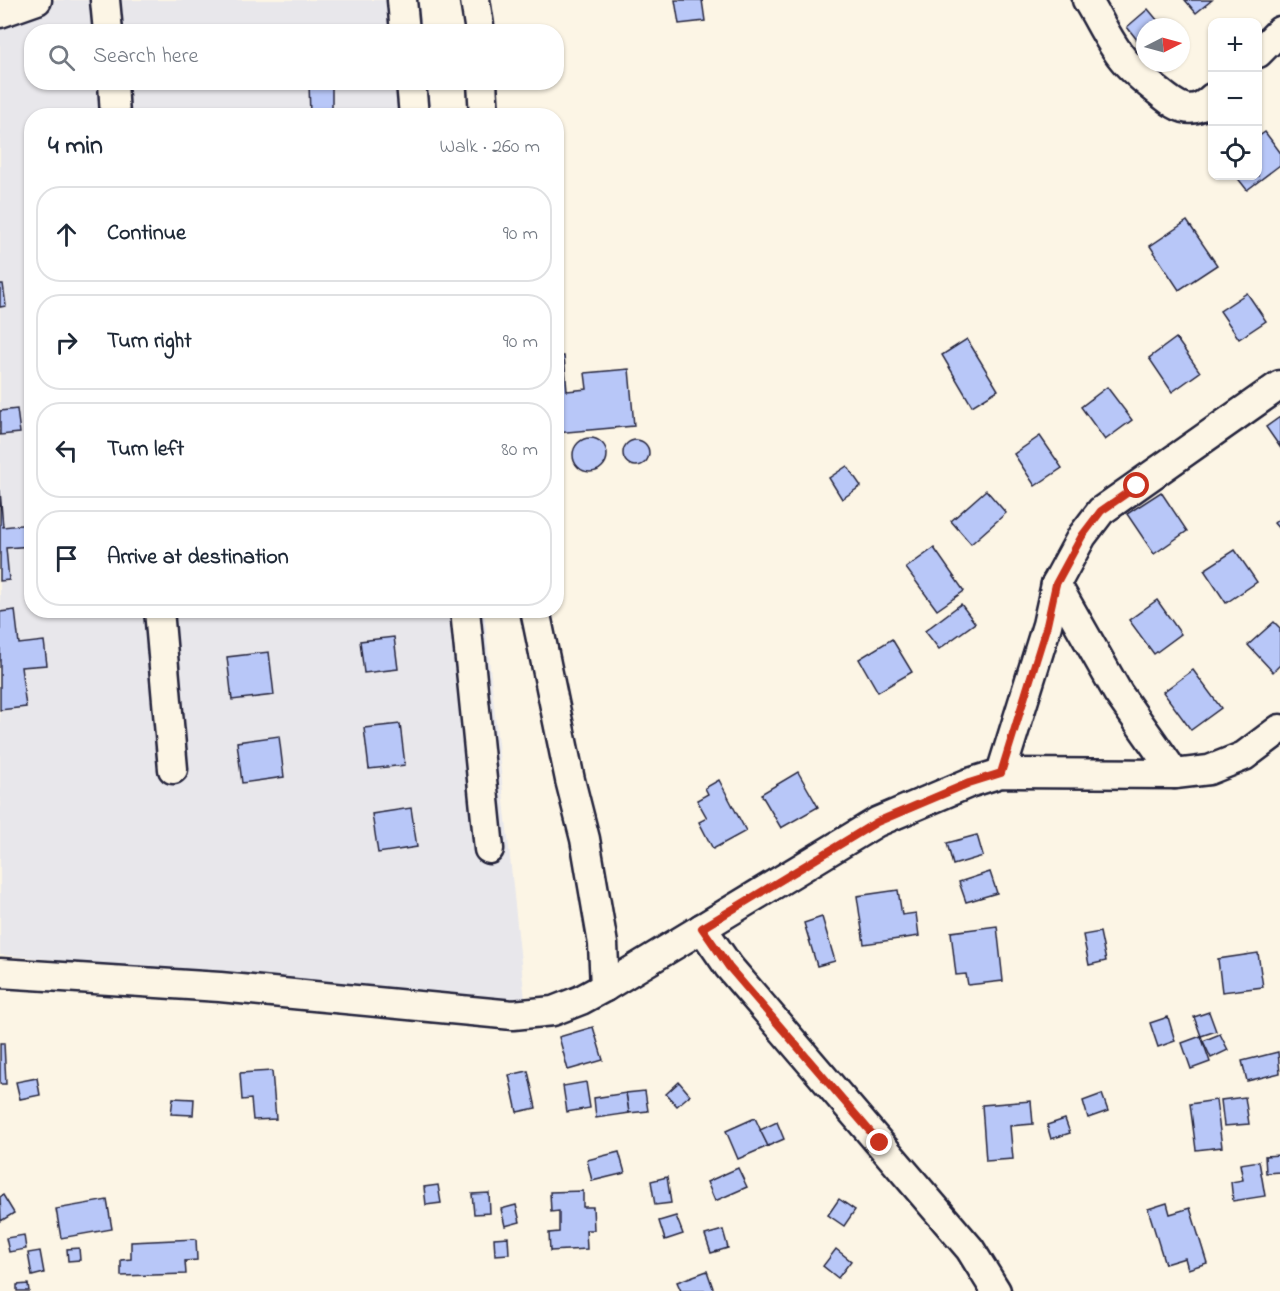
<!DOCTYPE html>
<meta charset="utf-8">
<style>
:root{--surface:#fff;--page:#f2f2f3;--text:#1f2937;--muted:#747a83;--line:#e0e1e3}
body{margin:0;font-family:"Indie Flower",sans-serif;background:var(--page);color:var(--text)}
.controls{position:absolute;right:18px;top:18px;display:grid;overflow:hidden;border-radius:12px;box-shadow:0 2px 4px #0004}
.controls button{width:54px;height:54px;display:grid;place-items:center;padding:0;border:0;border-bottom:2px solid var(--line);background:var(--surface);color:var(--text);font:30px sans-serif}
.compass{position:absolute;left:1136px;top:18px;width:54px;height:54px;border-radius:50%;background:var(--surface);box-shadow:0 2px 4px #0004;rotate:84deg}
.stop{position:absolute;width:18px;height:18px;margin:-14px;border:4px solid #c8321e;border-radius:50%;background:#fff}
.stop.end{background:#c8321e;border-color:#fff;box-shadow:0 2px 6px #0008}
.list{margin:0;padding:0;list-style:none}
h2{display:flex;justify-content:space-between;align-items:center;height:78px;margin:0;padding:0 24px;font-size:26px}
h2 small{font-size:20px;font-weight:400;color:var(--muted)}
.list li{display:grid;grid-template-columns:39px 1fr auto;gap:18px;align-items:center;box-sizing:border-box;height:96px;margin:0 12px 12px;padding:0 12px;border:2px solid var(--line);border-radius:24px}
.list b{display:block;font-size:22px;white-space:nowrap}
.list em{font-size:20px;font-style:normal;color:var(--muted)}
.icon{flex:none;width:33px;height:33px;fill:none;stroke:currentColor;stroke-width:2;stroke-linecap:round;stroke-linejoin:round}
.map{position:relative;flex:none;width:1280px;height:1291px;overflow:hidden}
.search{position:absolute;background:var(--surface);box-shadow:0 2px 4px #0004;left:24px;top:24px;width:540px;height:66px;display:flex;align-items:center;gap:15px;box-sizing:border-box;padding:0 21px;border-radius:24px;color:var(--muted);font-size:22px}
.panel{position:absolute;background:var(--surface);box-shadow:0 2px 4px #0004;left:24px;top:108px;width:540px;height:510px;border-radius:24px}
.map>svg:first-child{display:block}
.built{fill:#e8e7eb}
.building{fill:#b8c7f8;stroke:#22223b;stroke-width:1.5}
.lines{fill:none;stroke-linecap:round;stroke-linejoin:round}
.minor-casing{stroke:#22223b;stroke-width:33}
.minor{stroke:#fcf5e5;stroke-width:28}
.route{stroke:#c8321e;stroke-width:8}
</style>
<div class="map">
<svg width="1280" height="1291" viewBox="0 0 1280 1291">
<rect width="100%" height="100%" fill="#fcf5e5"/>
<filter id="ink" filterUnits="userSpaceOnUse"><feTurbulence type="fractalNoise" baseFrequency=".0167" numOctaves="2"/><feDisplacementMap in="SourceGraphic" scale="12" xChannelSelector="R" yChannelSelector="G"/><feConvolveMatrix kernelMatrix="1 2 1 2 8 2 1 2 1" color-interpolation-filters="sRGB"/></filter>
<g filter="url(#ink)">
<path class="built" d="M0 0H419L422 31 32 32V82L428 83 431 115 32 116V610L484 611 525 1000 0 955Z"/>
<g class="building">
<path d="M675 0H702L705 21 679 24Z"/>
<path d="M1185 0H1212L1196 13Z"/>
<path d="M1148 9 1163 27H1145V50L1127 27Z"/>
<path d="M309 82H332V116H310Z"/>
<path d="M1265 132 1280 152V165L1247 190 1236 176H1258V137Z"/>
<path d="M1187 221 1217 265 1179 290 1150 246Z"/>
<path d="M0 284H3L6 306 0 307Z"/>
<path d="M1247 293 1266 321 1239 339 1220 311Z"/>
<path d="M1176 338 1200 372 1172 392 1149 358Z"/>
<path d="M967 339 998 390 972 406 942 355Z"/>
<path d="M556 356H564L567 391 587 389 585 373 629 369 634 426 556 433Z"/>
<path d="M1107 387 1132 420 1105 440 1081 407Z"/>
<path d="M17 409 20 433 0 435V411Z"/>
<path d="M1280 417V447L1266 427Z"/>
<path d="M1040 436 1062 468 1035 486 1014 454Z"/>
<circle cx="590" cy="455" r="17"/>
<circle cx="636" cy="453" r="13"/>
<path d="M847 466 861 486 842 499 829 478Z"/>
<path d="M0 490 3 527 30 524 32 542V546L6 548 9 580 0 581Z"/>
<path d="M986 490 1006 513 971 544 951 521Z"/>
<path d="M1161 492 1187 531 1154 554 1127 514Z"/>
<path d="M1280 518V530L1274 523Z"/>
<path d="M934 548 964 591 937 610 906 568Z"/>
<path d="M1235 550 1257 582 1226 603 1204 570Z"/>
<path d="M1157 600 1181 634 1154 654 1129 620Z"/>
<path d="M961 604 975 623 939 649 925 631Z"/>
<path d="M15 610 19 644 44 641 47 665 21 667 26 707 0 710V612Z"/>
<path d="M222 610H254L222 614Z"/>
<path d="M1274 622 1280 628V665L1273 672 1248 645Z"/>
<path d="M394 637 398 669 364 673 360 641Z"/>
<path d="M892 639 912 672 878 692 859 659Z"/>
<path d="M269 652 274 695 232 700 227 657Z"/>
<path d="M1193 670 1221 708 1191 730 1163 692Z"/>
<path d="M400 724 405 765 369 769 364 728Z"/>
<path d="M279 736 284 777 242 783 237 742Z"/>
<path d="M798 772 818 807 781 828 761 794Z"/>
<path d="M719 780 746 831 713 849 699 822 707 818 697 800 708 794 705 788Z"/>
<path d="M411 808 417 847 378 853 372 814Z"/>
<path d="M977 835 983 856 953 865 947 843Z"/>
<path d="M990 872 997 893 966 902 959 882Z"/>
<path d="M898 890 902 915 916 913 919 936 864 944 857 896Z"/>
<path d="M822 917 835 961 817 966 804 923Z"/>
<path d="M997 926 1003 981 968 985 966 974 956 975 951 932Z"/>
<path d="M1100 932 1106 961 1089 965 1083 935Z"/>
<path d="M1258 953 1263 987 1222 992 1218 959Z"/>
<path d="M1209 1012 1216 1031 1201 1036 1194 1017Z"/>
<path d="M1168 1017 1175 1041 1158 1047 1150 1023Z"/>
<path d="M593 1027 603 1060 568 1070 559 1037Z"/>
<path d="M1220 1034 1228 1050 1211 1058 1203 1041Z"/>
<path d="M1201 1036 1210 1062 1191 1069 1182 1043Z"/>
<path d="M0 1043H4L6 1084H0Z"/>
<path d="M1278 1052 1280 1073 1247 1081 1242 1061Z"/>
<path d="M272 1071 276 1119 253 1120 251 1099 242 1100 240 1073Z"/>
<path d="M528 1071 536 1108 517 1112 509 1075Z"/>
<path d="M37 1078 40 1095 20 1099 16 1082Z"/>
<path d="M586 1082 590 1108 567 1112 563 1086Z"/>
<path d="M679 1082 690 1095 677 1106 666 1094Z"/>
<path d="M645 1091 648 1111 629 1113 626 1093Z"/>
<path d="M626 1093 629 1113 596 1118 594 1098Z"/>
<path d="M1102 1094 1108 1111 1088 1118 1083 1101Z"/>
<path d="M1245 1097 1249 1124 1224 1126 1221 1100Z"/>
<path d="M173 1098 194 1099 193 1115 171 1114Z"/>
<path d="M1216 1100 1222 1147 1196 1150 1190 1104Z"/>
<path d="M1031 1101 1033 1124 1010 1126 1013 1159 986 1161 982 1105Z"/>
<path d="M755 1118 768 1146 738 1159 726 1131Z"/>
<path d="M1065 1119 1070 1133 1051 1139 1047 1125Z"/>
<path d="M777 1122 784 1139 768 1146 760 1130Z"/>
<path d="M619 1152 625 1173 592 1181 587 1160Z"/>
<path d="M1280 1155V1172L1266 1173 1265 1156Z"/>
<path d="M1259 1161 1265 1196 1233 1201 1231 1182 1243 1180 1240 1164Z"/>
<path d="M738 1168 747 1187 715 1201 707 1182Z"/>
<path d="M667 1177 671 1203 655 1205 651 1181Z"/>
<path d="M438 1185 441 1203 426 1205 424 1187Z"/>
<path d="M583 1191V1207H593L594 1230H586L587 1249 550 1251 549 1233 559 1232V1211L551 1212 550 1192Z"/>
<path d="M489 1193 490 1213 474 1214 472 1194Z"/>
<path d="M3 1195 14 1213 1 1221 0 1197Z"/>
<path d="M839 1199 855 1210 844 1226 828 1215Z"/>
<path d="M107 1200 112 1229 61 1238 56 1209Z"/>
<path d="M1167 1203 1170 1214 1190 1208 1207 1263 1188 1269 1185 1258 1165 1264 1148 1209Z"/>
<path d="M516 1205 520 1222 505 1226 501 1209Z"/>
<path d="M676 1216 683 1234 665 1240 659 1221Z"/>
<path d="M723 1230 728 1248 711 1253 705 1235Z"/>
<path d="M24 1235 26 1249 9 1252 6 1238Z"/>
<path d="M508 1237 509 1254 495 1255 494 1238Z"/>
<path d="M196 1239 197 1260 185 1261 186 1274 121 1276V1260L131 1259V1242Z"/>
<path d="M79 1248 80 1260 68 1261 67 1249Z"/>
<path d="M836 1249 851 1261 838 1278 823 1266Z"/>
<path d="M40 1251 44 1273 32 1276 28 1253Z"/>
<path d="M707 1271 714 1291H681L677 1282Z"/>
<path d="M28 1284 29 1291H17V1285Z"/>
</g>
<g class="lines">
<defs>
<g id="minor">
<path d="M105 0 108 32"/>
<path d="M402 0 405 32"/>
<path d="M475 0 480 32"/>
<path d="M1087 0C1099 19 1109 42 1123 59 1132 70 1143 79 1154 88 1174 104 1189 120 1212 98"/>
<path d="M0 13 37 0"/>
<path d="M1258 53 1280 31"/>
<path d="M113 82 115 116"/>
<path d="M411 82 414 116"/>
<path d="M482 82 484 116"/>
<path d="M1056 584 1118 693 1175 774"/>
<path d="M159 610 173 769"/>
<path d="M465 610 489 849"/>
<path d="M535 610 570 780 585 839 603 944 605 987"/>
<path d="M1001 773 1047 625 1056 584 1082 536 1101 511 1280 385"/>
<path d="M702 928 729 967 970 1249 996 1291"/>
<path d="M0 973 220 987 513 1015 553 1011 581 1000 605 987 877 822 969 783 1001 773 1175 774 1209 770 1244 756 1280 729"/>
</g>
</defs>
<use href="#minor" class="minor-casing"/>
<use href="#minor" class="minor"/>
</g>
</g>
<g class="lines" filter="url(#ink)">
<path class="route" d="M880 1143 729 967 702 928 877 822 969 783 1001 773 1047 625 1056 584 1082 536 1101 511 1137 486"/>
</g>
</svg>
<div class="controls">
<button>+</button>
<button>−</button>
<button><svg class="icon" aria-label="locate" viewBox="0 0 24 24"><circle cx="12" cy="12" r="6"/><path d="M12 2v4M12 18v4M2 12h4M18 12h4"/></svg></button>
</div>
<svg class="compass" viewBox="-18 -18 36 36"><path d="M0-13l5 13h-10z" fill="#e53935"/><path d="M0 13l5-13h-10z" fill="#747a83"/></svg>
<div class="stop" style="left:1137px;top:486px"></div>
<div class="stop end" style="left:880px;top:1143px"></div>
<div class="search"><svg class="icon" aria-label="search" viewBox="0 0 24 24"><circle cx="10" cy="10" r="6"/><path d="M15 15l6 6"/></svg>Search here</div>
<section class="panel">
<h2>4 min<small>Walk · 260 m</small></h2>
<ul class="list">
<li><svg class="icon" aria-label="ahead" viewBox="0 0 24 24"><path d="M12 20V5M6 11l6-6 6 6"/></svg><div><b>Continue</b></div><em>90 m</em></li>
<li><svg class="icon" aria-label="right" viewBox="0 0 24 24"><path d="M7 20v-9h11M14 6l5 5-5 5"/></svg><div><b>Turn right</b></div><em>90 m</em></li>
<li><svg class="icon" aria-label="left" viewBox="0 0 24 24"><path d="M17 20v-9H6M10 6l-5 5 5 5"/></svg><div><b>Turn left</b></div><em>80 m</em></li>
<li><svg class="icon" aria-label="arrive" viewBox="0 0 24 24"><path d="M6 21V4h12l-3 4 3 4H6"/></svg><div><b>Arrive at destination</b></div></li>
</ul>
</section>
</div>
